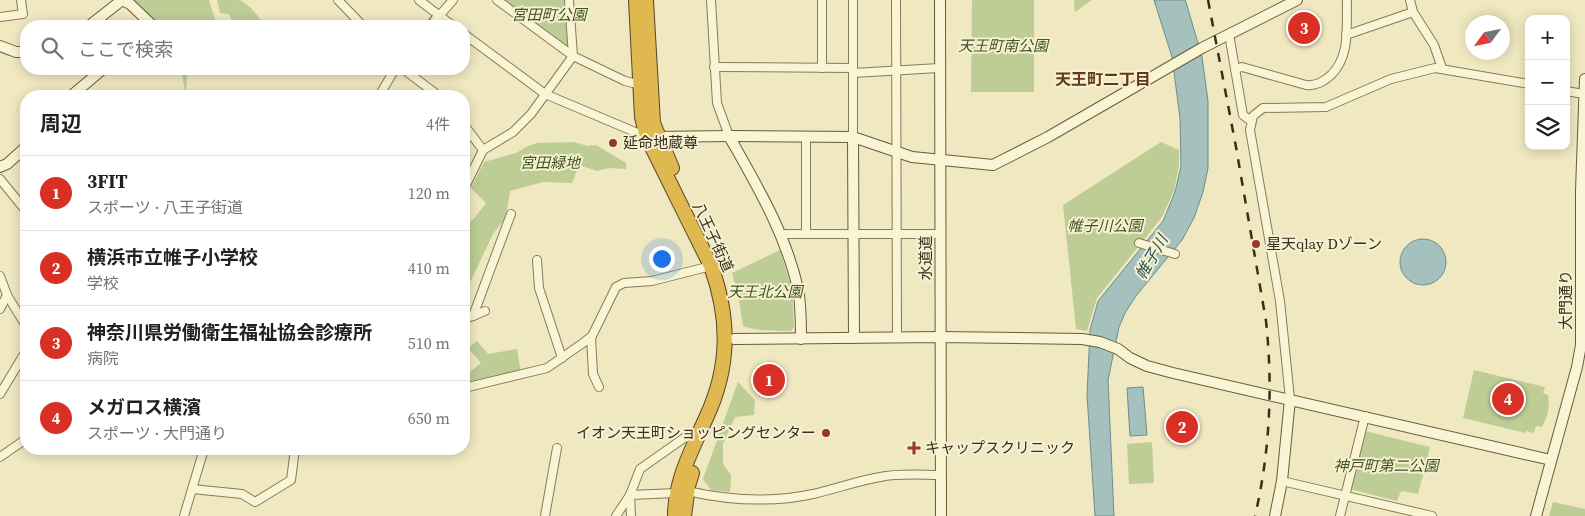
<!DOCTYPE html>
<html lang="ja">
<meta charset="utf-8">
<style>
:root{--surface:#fff;--page:#f6f6f6;--text:#202124;--muted:#757577;--line:#e0e0e0;--accent:#d93025}
body{margin:0;font-family:"Source Serif 4","Noto Sans JP",serif;background:var(--page);color:var(--text)}
.controls{position:absolute;right:15px;top:15px;display:grid;overflow:hidden;border-radius:10px;box-shadow:0 2px 12px #0003}
.controls button{width:45px;height:45px;display:grid;place-items:center;padding:0;border:0;border-bottom:1px solid var(--line);background:var(--surface);color:var(--text);font:25px sans-serif}
.compass{position:absolute;left:1465px;top:15px;width:45px;height:45px;border-radius:50%;background:var(--surface);box-shadow:0 2px 12px #0003;rotate:237deg}
.you{position:absolute;left:661px;top:258px;width:18px;height:18px;margin:-12px;border:4px solid #fff;border-radius:50%;background:#1a73e8;box-shadow:0 0 0 8px #1a73e833}
.badge{display:grid;place-items:center;width:32px;height:32px;border-radius:50%;background:var(--accent);color:#fff;font-size:16px;font-weight:700}
.pin{position:absolute;translate:-50% -50%;border:2px solid #fff;box-shadow:0 1px 5px #0006}
.list{margin:0;padding:0;list-style:none}
h2{display:flex;justify-content:space-between;align-items:center;height:65px;margin:0;padding:0 20px;font-size:21px}
h2 small{font-size:16px;font-weight:400;color:var(--muted)}
.list li{display:grid;grid-template-columns:32px 1fr auto;gap:15px;align-items:center;box-sizing:border-box;height:75px;padding:0 20px;border-top:1px solid var(--line)}
.list b{display:block;font-size:19px;white-space:nowrap}
.list p{margin:0;font-size:16px;white-space:nowrap;color:var(--muted)}
.list em{font-size:16px;font-style:normal;color:var(--muted)}
.icon{flex:none;width:28px;height:28px;fill:none;stroke:currentColor;stroke-width:2;stroke-linecap:round;stroke-linejoin:round}
.map{position:relative;flex:none;width:1585px;height:516px;overflow:hidden}
.search{position:absolute;background:var(--surface);box-shadow:0 2px 12px #0003;left:20px;top:20px;width:450px;height:55px;display:flex;align-items:center;gap:12px;box-sizing:border-box;padding:0 18px;border-radius:20px;color:var(--muted);font-size:19px}
.panel{position:absolute;background:var(--surface);box-shadow:0 2px 12px #0003;left:20px;top:90px;width:450px;height:365px;border-radius:20px}
.map>svg:first-child{display:block}
.green{fill:#bdcd95}
.water{fill:#a4c1bd;stroke:#6b8f8c}
.lines{fill:none;stroke-linecap:round;stroke-linejoin:round}
.street-casing{stroke:#887a58;stroke-width:10}
.secondary-casing{stroke:#6a5a3c;stroke-width:12}
.highway-casing{stroke:#56472d;stroke-width:16}
.street{stroke:#f9f4d4;stroke-width:8}
.secondary{stroke:#f9f4d4;stroke-width:10}
.highway{stroke:#e0b850;stroke-width:14}
.rail{stroke:#382e1d;stroke-width:2.5;stroke-dasharray:9 9;stroke-linecap:butt}
.poi-dot{fill:#983927;stroke:#f6f1d1;stroke-width:2}
.labels{text-anchor:middle;stroke-width:4;stroke-linejoin:round;paint-order:stroke}
.park-label{font-size:15px;font-style:italic;fill:#405423;stroke:#f6f1d1}
.poi-label{font-size:15px;fill:#382e1d;stroke:#f6f1d1;text-anchor:start}
.street-label{font-size:15px;fill:#382e1d;stroke:#f6f1d1}
.neighbourhood-label{font-size:16px;font-weight:bold;fill:#65371c;stroke:#f6f1d1}
.water-label{font-size:16px;font-style:italic;fill:#2c5358;stroke:#f6f1d1}
</style>
<div class="map">
<svg width="1585" height="516" viewBox="0 0 1585 516">
<rect width="100%" height="100%" fill="#efe8c1"/>
<g class="green">
<path d="M132 0H209L217 26H156L140 12Z"/>
<path d="M217 0C223 0 231 0 238 0 248 2 260 17 263 26H234L229 14 220 13Z"/>
<path d="M503 0H564L568 46H564Z"/>
<path d="M972 0H1034V92H971Z"/>
<path d="M1074 0H1092L1075 12Z"/>
<path d="M181 69H187L186 96Z"/>
<path d="M573 142 588 146 596 145 626 163V169L609 168 597 171 579 165 572 183 543 182 510 191 506 217 493 234 464 295V224L473 220 486 203 471 188 484 162 516 153 528 146 537 143Z"/>
<path d="M1161 142 1179 150V165L1174 191 1162 217 1097 298 1087 331 1076 329 1063 205Z"/>
<path d="M780 250 792 289 794 327 791 331C778 331 754 331 743 326L739 299 732 273Z"/>
<path d="M477 341 488 354 517 349 521 373 464 385V377L481 363 468 348Z"/>
<path d="M1474 370 1545 387 1543 393 1548 395C1550 407 1548 416 1542 427L1536 426 1534 433 1526 431V433L1463 418Z"/>
<path d="M738 382 755 400 754 415 735 417 723 444V464L731 475 730 492 711 490 703 479Z"/>
<path d="M1365 431 1430 447 1418 494 1401 491 1397 501 1350 489Z"/>
<path d="M1152 442 1154 483 1129 484 1127 444Z"/>
<path d="M1553 502 1585 509V516H1549Z"/>
</g>
<g class="water">
<path d="M1154 0H1185L1186 2 1202 57 1208 101V168L1203 192 1194 218 1182 240 1136 296 1125 313 1119 327 1108 380 1114 516H1095L1087 395 1090 330 1098 301 1163 221 1175 192 1181 166 1180 118 1172 57Z"/>
<circle cx="1423" cy="262" r="23"/>
<path d="M1143 387 1147 435 1130 436 1127 388Z"/>
</g>
<g class="lines">
<defs>
<g id="street">
<path d="M338 0 363 26"/>
<path d="M419 0 453 26"/>
<path d="M497 0 573 56 625 81 641 85"/>
<path d="M711 0 717 103 729 136"/>
<path d="M822 0V68"/>
<path d="M853 0V137"/>
<path d="M896 0 897 338"/>
<path d="M1410 0 1413 12 1434 45 1442 68"/>
<path d="M439 16 453 0"/>
<path d="M0 17 23 14 21 0"/>
<path d="M464 34 545 94 647 137"/>
<path d="M1229 34 1243 115 1251 121"/>
<path d="M1346 35 1413 12"/>
<path d="M714 67 853 68"/>
<path d="M403 69 439 96"/>
<path d="M1235 69 1242 67 1306 85C1316 86 1323 82 1331 75 1351 56 1346 25 1347 0"/>
<path d="M853 73 939 68"/>
<path d="M1566 91 1584 94"/>
<path d="M379 96 395 69"/>
<path d="M464 125 483 150"/>
<path d="M0 179 26 211"/>
<path d="M464 189 483 150 513 132 531 114 573 56 569 0"/>
<path d="M806 233V136"/>
<path d="M780 234H940"/>
<path d="M1139 243 1175 254"/>
<path d="M537 260 539 288 562 358"/>
<path d="M0 276 7 295 26 326"/>
<path d="M0 309 7 295"/>
<path d="M473 316 485 311"/>
<path d="M464 319 473 316 511 214"/>
<path d="M591 337 593 374 599 387"/>
<path d="M464 388 547 368 583 343 592 336 616 287 624 283 652 281 711 266"/>
<path d="M0 394 26 351"/>
<path d="M1290 399 1280 301 1250 130 1253 116 1263 108 1326 107 1391 79 1435 68 1529 84"/>
<path d="M0 457 26 439"/>
<path d="M1282 481 1432 516"/>
<path d="M192 489 242 494 255 502 291 480 295 449"/>
<path d="M687 491C727 500 772 503 813 494 835 489 857 481 880 477 899 473 921 475 941 475"/>
<path d="M184 516 204 449"/>
<path d="M545 516 557 448"/>
<path d="M616 516 630 495 640 469 684 438 698 435"/>
<path d="M631 516 630 495 677 493"/>
<path d="M1340 516 1365 416"/>
</g>
<g id="secondary">
<path d="M122 0 130 4 151 24 149 26"/>
<path d="M940 0 941 516"/>
<path d="M89 26 122 0"/>
<path d="M431 26 439 16"/>
<path d="M0 46 16 52H26"/>
<path d="M71 96 103 69"/>
<path d="M729 136C756 184 786 234 798 289 801 305 801 322 801 339"/>
<path d="M654 137 729 136 853 137 912 157 993 165 1048 137 1202 48 1297 0"/>
<path d="M853 137 854 338"/>
<path d="M0 167 7 164 26 147"/>
<path d="M734 339 941 337 1082 339 1100 342 1118 349 1130 358 1147 366 1173 373 1551 460"/>
<path d="M1275 516 1282 481 1290 399"/>
<path d="M1536 516 1577 367 1581 345V191L1585 79"/>
</g>
<g id="highway">
<path d="M636 0 642 117 647 137 711 266C730 319 730 367 706 418 692 450 675 480 675 516"/>
<path d="M646 0 653 123 672 168"/>
<path d="M684 516 688 486 692 473"/>
</g>
</defs>
<use href="#street" class="street-casing"/>
<use href="#secondary" class="secondary-casing"/>
<use href="#highway" class="highway-casing"/>
<use href="#street" class="street"/>
<use href="#secondary" class="secondary"/>
<use href="#highway" class="highway"/>
<path class="rail" d="M1208 0 1236 147 1266 321C1273 386 1270 452 1255 516"/>
</g>
<g class="poi-dot">
<circle cx="613" cy="143" r="5"/>
<circle cx="1256" cy="244" r="5"/>
<circle cx="826" cy="433" r="5"/>
<path d="M911.5 440.5h5v5h5v5h-5v5h-5v-5h-5v-5h5z"/>
</g>
<g class="labels">
<g class="park-label">
<text x="549" y="20">宮田町公園</text>
<text x="1003" y="51">天王町南公園</text>
<text x="550" y="168">宮田緑地</text>
<text x="1105" y="231">帷子川公園</text>
<text x="765" y="297">天王北公園</text>
<text x="1386" y="471">神戸町第二公園</text>
</g>
<g class="poi-label">
<text x="623" y="148">延命地蔵尊</text>
<text x="1266" y="249">星天qlay Dゾーン</text>
<text x="816" y="438" text-anchor="end">イオン天王町ショッピングセンター</text>
<text x="925" y="453">キャップスクリニック</text>
</g>
<g class="street-label">
<text transform="translate(713 237) rotate(65)" y="5">八王子街道</text>
<text transform="translate(926 258) rotate(-90)" y="5">水道道</text>
<text transform="translate(1566 300) rotate(-90)" y="5">大門通り</text>
</g>
<g class="neighbourhood-label">
<text x="1103" y="85">天王町二丁目</text>
</g>
<g class="water-label">
<text transform="translate(1151 257) rotate(-60)" y="6">帷子川</text>
</g>
</g>
</svg>
<div class="controls">
<button>+</button>
<button>−</button>
<button><svg class="icon" aria-label="layers" viewBox="0 0 24 24"><path d="M12 4l9 5-9 5-9-5zM3 14l9 5 9-5"/></svg></button>
</div>
<svg class="compass" viewBox="-18 -18 36 36"><path d="M0-13l5 13h-10z" fill="#e53935"/><path d="M0 13l5-13h-10z" fill="#757577"/></svg>
<div class="you"></div>
<div class="pin badge" style="left:769px;top:380px">1</div>
<div class="pin badge" style="left:1182px;top:427px">2</div>
<div class="pin badge" style="left:1304px;top:28px">3</div>
<div class="pin badge" style="left:1508px;top:399px">4</div>
<div class="search"><svg class="icon" aria-label="search" viewBox="0 0 24 24"><circle cx="10" cy="10" r="6"/><path d="M15 15l6 6"/></svg>ここで検索</div>
<section class="panel">
<h2>周辺<small>4件</small></h2>
<ul class="list">
<li><span class="badge">1</span><div><b>3FIT</b><p>スポーツ · 八王子街道</p></div><em>120 m</em></li>
<li><span class="badge">2</span><div><b>横浜市立帷子小学校</b><p>学校</p></div><em>410 m</em></li>
<li><span class="badge">3</span><div><b>神奈川県労働衛生福祉協会診療所</b><p>病院</p></div><em>510 m</em></li>
<li><span class="badge">4</span><div><b>メガロス横濱</b><p>スポーツ · 大門通り</p></div><em>650 m</em></li>
</ul>
</section>
</div>
